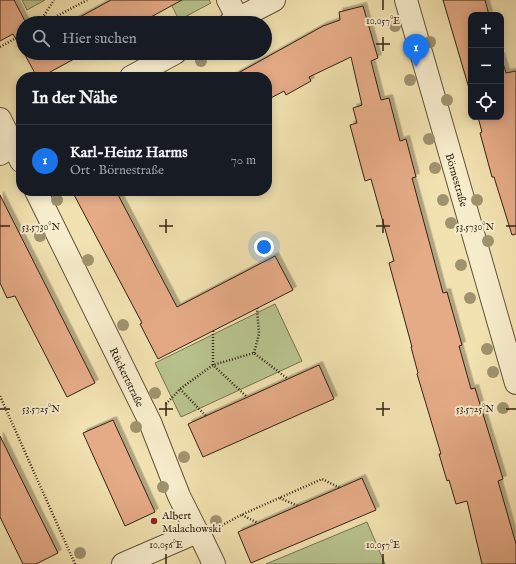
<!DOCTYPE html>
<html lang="de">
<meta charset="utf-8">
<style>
:root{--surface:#171b24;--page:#242831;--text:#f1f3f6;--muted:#9ea1a6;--line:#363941;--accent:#1a73e8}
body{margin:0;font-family:"IM FELL English",serif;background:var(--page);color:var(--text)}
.controls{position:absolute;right:12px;top:12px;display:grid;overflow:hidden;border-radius:8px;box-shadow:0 2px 10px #0003}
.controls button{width:36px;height:36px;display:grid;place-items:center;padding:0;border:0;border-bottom:1px solid var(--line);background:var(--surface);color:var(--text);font:20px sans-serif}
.you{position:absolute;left:264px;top:247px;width:14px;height:14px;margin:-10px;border:3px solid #fff;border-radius:50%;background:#1a73e8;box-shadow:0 0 0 6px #1a73e833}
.badge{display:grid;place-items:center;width:26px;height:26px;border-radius:50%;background:var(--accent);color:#fff;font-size:13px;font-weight:700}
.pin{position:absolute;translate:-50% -33px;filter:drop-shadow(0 1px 2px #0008)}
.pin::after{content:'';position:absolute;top:21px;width:14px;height:12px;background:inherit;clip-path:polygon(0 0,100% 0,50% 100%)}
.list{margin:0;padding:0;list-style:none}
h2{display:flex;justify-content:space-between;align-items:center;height:52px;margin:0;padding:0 16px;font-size:17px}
h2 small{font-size:13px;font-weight:400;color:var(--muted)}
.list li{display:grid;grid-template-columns:26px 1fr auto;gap:12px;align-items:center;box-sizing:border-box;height:72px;padding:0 16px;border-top:1px solid var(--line)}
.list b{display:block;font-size:15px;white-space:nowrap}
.list p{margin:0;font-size:13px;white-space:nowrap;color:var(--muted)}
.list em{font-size:13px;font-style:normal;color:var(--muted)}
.icon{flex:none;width:22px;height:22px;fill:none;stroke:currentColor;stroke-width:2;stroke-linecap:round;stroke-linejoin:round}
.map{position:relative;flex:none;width:516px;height:564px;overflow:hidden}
.search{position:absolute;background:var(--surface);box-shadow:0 2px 10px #0003;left:16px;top:16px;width:256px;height:44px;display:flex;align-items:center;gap:10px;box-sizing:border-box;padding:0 14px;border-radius:22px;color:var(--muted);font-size:15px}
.panel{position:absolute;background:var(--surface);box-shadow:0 2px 10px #0003;left:16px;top:72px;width:256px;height:124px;border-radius:16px}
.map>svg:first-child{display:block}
.green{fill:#b8c48e;stroke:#767450}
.building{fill:#e5ab87;stroke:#332312;filter:url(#shadow)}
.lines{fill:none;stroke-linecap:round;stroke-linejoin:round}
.minor-casing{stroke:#63533a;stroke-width:24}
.tertiary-casing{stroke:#63533a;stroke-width:24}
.path{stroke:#332312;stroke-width:2.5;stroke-dasharray:1 2;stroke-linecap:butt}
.minor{stroke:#f7eccc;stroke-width:22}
.tertiary{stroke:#f7eccc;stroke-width:22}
.tree{fill:#9f936e}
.ticks{fill:none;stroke:#332312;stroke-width:1.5}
.poi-dot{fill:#8f2418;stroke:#f7eccc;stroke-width:1.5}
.labels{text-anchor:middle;stroke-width:4;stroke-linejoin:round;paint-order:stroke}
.street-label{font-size:11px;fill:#332312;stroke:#f7eccc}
.poi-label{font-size:11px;fill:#332312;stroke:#f7eccc;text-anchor:start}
.ticks-label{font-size:10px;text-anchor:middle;fill:#332312;stroke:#f7eccc;stroke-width:4;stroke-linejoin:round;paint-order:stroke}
</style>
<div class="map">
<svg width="516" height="564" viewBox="0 0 516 564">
<defs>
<filter id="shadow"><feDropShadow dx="3.5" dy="-3.5" stdDeviation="0" flood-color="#0004"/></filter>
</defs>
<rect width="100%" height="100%" fill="#f2e2b1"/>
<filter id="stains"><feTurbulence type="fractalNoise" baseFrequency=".005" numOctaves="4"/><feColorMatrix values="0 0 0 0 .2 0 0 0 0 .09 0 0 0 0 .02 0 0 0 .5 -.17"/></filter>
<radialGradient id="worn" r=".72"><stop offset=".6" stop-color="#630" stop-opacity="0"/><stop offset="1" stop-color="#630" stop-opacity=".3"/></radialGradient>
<g class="green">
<path d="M22 0H45L27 10Z"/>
<path d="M169 0H209L211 3 179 20Z"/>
<path d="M275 304 302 361 181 417 155 363Z"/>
<path d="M367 522 385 564H266Z"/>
</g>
<g class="building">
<path d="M0 0H14L26 23H23V52L13 34 0 41Z"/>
<path d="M111 0H182L140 23H69Z"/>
<path d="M443 0H485L489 15H471V95Z"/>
<path d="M363 6 378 58 371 61 381 100 389 98 400 141 406 139 416 177 412 178 443 293 447 292 462 345 459 346 471 389 475 388 503 479 498 481 516 544V564H482L467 501 456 504 449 480 447 481 439 454H441L417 374 418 373 411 347H412L389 263 394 261 371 179 365 181 350 125 357 123 353 108 362 105 351 57 309 77 311 81 286 95 284 91 267 100V77H231L323 26 340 20 339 12Z"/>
<path d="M24 53H85L41 77H37Z"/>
<path d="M501 56 506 73 516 71V234L512 235 494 177H492L480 133 482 132 478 117H501Z"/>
<path d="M72 191H116L177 307 275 256 293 290 158 359 140 324 142 323Z"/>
<path d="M0 195 95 383 67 397 15 296 7 298 0 283Z"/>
<path d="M319 365 334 399 203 457 188 424Z"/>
<path d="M113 420 155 512 125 526 83 433Z"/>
<path d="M0 436 58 553 36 564H23L0 517Z"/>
<path d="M362 478 376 510 251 563 238 532Z"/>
</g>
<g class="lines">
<defs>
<g id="minor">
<path d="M228 0 238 19"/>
<path d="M406 0 516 383"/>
<path d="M0 119 21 161"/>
<path d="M36 191 150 422 179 496 197 532 201 537 214 564"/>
<path d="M123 564 197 532"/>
</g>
<g id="tertiary">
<path d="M230 23 274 0"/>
<path d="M131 77 175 53"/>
<path d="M0 154 21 140"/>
</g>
</defs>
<use href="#minor" class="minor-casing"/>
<use href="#tertiary" class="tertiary-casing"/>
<g class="path">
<path d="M39 23 54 0"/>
<path d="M44 23 87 0"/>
<path d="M0 47 23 34"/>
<path d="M213 331V365L247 397"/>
<path d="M254 353 259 334 257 308"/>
<path d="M180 389 206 416"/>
<path d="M0 396 75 564"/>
<path d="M166 404 180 389 213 365 254 353 288 379"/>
<path d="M280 498 298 506"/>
<path d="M242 515 258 523"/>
<path d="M219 527 241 515 322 479 340 488"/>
</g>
<use href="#minor" class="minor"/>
<use href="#tertiary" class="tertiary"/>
</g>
<g class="tree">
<circle cx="395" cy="26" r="6"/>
<circle cx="430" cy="42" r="6"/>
<circle cx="201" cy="61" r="6"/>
<circle cx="410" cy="80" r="6"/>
<circle cx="447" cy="100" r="6"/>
<circle cx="429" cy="139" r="6"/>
<circle cx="435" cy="168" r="6"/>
<circle cx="57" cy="200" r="6"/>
<circle cx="443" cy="200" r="6"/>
<circle cx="477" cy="200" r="6"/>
<circle cx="451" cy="223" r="6"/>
<circle cx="40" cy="236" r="6"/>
<circle cx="488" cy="241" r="6"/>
<circle cx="88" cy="260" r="6"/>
<circle cx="461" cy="265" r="6"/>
<circle cx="470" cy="298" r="6"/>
<circle cx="123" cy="325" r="6"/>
<circle cx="487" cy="349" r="6"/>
<circle cx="493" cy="372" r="6"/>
<circle cx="155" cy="393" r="6"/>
<circle cx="503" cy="408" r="6"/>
<circle cx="136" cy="427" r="6"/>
<circle cx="184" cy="457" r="6"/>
<circle cx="163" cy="487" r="6"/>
<circle cx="216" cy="521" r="6"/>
<circle cx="80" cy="553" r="6"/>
</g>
<path class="ticks" d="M383 0V10M383 37V51M376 44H390M166 219V233M383 219V233M0 226H10M159 226H173M376 226H390M506 226H516M166 402V416M383 402V416M0 409H10M159 409H173M376 409H390M506 409H516M166 554V564M383 554V564"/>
<circle class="poi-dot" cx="154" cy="521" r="4"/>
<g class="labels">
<g class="street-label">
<text transform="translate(457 180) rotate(74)" y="4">Börnestraße</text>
<text transform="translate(127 377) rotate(64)" y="4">Rückertstraße</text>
</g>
<g class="poi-label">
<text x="162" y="519">Albert<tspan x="162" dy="13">Malachowski</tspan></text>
</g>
</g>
<g class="ticks-label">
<text x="383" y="24">10.057°E</text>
<text x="41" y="230">53.5730°N</text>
<text x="475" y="230">53.5730°N</text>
<text x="41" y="412">53.5725°N</text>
<text x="475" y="412">53.5725°N</text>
<text x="166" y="548">10.056°E</text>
<text x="383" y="548">10.057°E</text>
</g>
<rect width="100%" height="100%" filter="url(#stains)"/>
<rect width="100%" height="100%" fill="url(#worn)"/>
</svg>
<div class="controls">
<button>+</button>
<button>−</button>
<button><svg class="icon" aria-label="locate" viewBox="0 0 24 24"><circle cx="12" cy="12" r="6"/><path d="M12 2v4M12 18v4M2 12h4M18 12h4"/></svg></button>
</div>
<div class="you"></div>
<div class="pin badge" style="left:416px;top:67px">1</div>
<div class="search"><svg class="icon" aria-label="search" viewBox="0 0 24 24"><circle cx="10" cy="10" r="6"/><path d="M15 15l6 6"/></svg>Hier suchen</div>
<section class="panel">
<h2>In der Nähe<small></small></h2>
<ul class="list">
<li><span class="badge">1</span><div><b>Karl-Heinz Harms</b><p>Ort · Börnestraße</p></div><em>70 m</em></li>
</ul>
</section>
</div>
